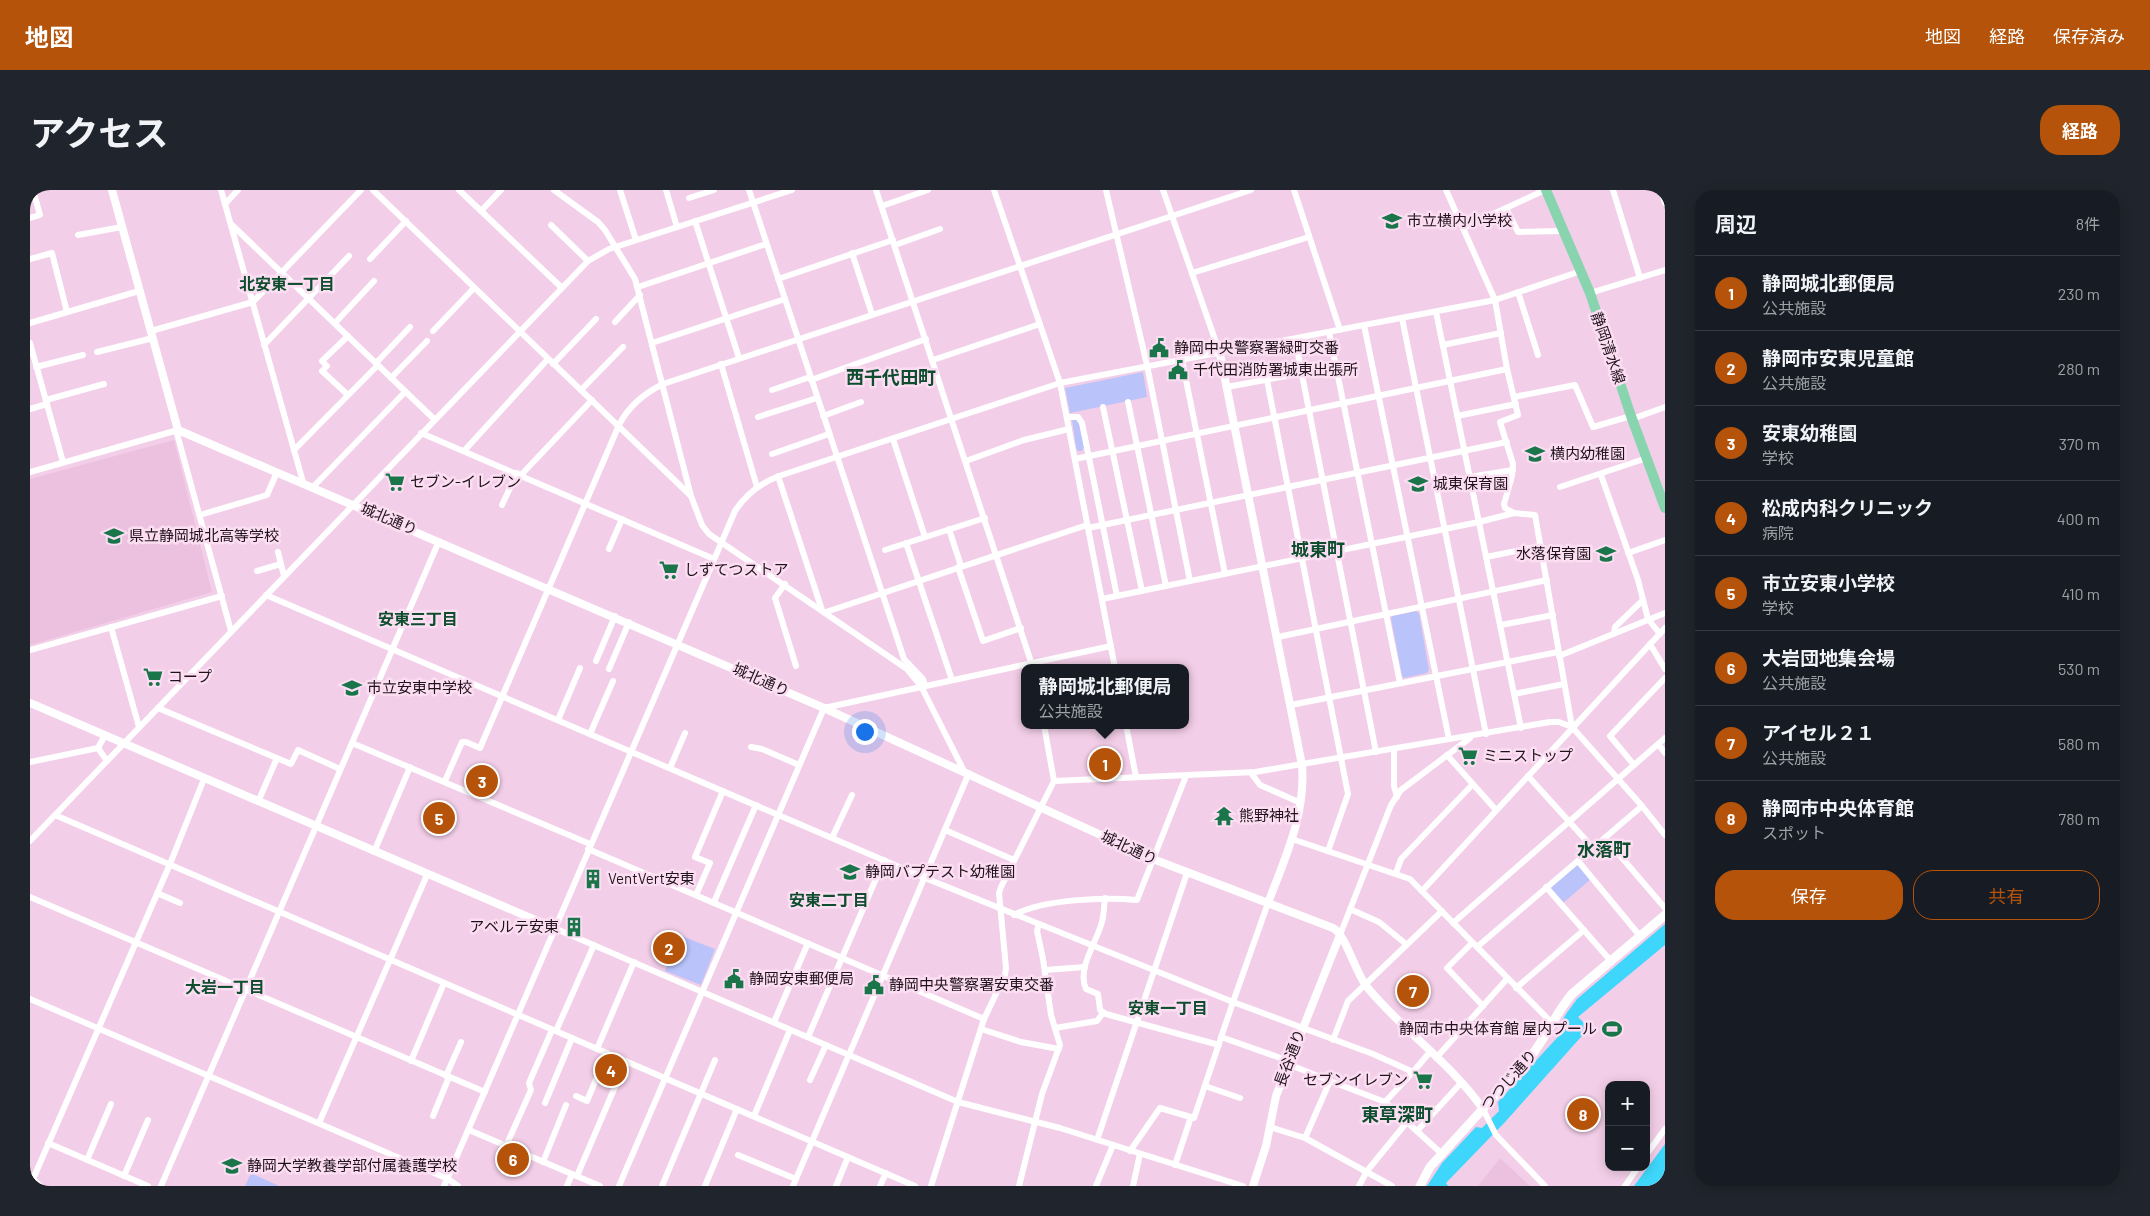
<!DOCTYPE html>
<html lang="ja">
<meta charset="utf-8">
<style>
:root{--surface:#171b24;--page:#20242c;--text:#f1f3f6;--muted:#9ea1a6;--line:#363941;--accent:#b45309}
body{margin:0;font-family:Barlow,"Noto Sans JP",sans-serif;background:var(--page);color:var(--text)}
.controls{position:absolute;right:15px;bottom:15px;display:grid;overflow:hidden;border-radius:10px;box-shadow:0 2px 12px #0003}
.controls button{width:45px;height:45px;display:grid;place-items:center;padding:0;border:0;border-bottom:1px solid var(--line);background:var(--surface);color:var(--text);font:25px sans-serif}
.you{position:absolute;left:834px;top:541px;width:18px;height:18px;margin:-12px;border:4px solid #fff;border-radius:50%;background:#1a73e8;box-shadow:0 0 0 8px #1a73e833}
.badge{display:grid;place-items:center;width:32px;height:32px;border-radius:50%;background:var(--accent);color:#fff;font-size:16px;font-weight:700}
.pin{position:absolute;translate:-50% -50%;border:2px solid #fff;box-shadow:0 1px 5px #0006}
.popup{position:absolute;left:991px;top:474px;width:168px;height:65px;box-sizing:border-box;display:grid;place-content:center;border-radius:10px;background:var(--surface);filter:drop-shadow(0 1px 4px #0005);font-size:16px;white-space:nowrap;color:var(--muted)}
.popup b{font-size:19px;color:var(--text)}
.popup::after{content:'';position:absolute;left:50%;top:100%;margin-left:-10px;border:10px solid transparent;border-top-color:var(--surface)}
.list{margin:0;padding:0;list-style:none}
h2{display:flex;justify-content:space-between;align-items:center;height:65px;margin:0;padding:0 20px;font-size:21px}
h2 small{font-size:16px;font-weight:400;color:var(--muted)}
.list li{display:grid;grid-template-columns:32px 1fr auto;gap:15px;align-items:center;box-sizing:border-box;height:75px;padding:0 20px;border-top:1px solid var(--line)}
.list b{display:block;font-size:19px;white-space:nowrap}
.list p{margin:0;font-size:16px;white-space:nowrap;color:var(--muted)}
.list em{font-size:16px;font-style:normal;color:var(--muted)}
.actions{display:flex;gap:10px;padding:15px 20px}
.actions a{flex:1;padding:11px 0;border:1px solid var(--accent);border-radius:20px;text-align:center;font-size:18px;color:var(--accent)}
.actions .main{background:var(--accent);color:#fff}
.map{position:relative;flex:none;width:1635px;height:996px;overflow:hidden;border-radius:20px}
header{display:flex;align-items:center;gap:30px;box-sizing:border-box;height:70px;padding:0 25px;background:var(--accent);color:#fff}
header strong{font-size:24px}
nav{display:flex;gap:28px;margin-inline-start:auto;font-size:18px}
.intro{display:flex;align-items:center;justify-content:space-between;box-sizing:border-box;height:120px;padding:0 30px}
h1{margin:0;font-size:35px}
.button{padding:12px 22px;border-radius:20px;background:var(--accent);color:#fff;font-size:18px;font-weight:700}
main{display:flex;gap:30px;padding:0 30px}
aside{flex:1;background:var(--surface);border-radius:20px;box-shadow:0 2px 12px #0003}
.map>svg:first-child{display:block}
.built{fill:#ecc1df}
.green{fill:#bac3fa}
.water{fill:#3ed7fb}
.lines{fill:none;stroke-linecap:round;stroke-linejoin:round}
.minor{stroke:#fff;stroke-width:6}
.tertiary{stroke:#fff;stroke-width:8}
.secondary{stroke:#fff;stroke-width:9}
.primary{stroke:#88d4af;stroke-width:10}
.labels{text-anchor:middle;stroke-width:5;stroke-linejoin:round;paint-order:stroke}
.poi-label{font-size:15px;fill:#1f121b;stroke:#fcdef2;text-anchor:start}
.street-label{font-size:15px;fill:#1f121b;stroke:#fcdef2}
.neighbourhood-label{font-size:16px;font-weight:bold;fill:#0f4d2f;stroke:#fcdef2}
.quarter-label{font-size:18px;font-weight:bold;fill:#0f4d2f;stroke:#fcdef2}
</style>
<header>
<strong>地図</strong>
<nav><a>地図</a><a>経路</a><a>保存済み</a></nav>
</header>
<div class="intro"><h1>アクセス</h1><a class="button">経路</a></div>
<main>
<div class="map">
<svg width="1635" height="996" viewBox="0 0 1635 996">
<rect width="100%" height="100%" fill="#f3cee8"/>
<g class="built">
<path d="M144 250 182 402 0 455V289Z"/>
<path d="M1470 968 1500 996H1448Z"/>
</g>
<g class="green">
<path d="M1113 182 1117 207 1040 223 1035 198Z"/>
<path d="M1042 229H1048L1054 257 1052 261H1048L1046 258Z"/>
<path d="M1386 421 1389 423 1399 480 1397 483 1374 488 1372 486 1361 428 1362 426Z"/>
<path d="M1546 675 1550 676 1561 689 1533 713 1521 699 1522 695Z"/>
<path d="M649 745 685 759 671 795 635 781Z"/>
<path d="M221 983 249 996H215Z"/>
</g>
<g class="water">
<path d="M1635 734V755L1548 827 1559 838 1476 931 1416 993 1418 996H1397L1412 973 1446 937 1452 938 1469 921 1468 912 1536 838 1531 833 1536 824 1547 809Z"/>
<path d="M1635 954V996H1604Z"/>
</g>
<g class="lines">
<g class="minor">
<path d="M191 0 273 292"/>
<path d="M343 0 660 305"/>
<path d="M429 0 531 97"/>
<path d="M524 0 568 32 575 40 605 89 661 306 672 335 679 344 877 479 891 496 934 581"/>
<path d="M590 0 606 50"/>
<path d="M636 0 647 37"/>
<path d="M719 0 874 469 893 489 895 495"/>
<path d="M846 0 1003 478"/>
<path d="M964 0 1030 193 1085 478"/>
<path d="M1076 0 1117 175 1160 391"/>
<path d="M1133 0 1190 164"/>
<path d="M1264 0 1310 140"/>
<path d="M1416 0 1465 110 1477 179 1488 225 1470 232 1483 274 1482 286 1474 314 1475 318 1484 323"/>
<path d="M1583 0 1610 88"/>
<path d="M1631 0 1635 13"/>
<path d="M659 8 684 0"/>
<path d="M195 14 208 0"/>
<path d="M852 16 898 0"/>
<path d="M1476 18 1488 42 1533 41"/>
<path d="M451 21 471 0"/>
<path d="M0 28 10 25 3 0"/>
<path d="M665 31 709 168"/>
<path d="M201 34 404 229"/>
<path d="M521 35 558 71"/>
<path d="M1433 38 1515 0"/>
<path d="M48 45 92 37"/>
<path d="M865 55 910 39"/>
<path d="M822 63 842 124"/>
<path d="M0 69 22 63 37 122"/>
<path d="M340 69 376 31"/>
<path d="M1162 83 1279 47"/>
<path d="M748 89 863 50"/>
<path d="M608 97 736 54"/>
<path d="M1488 102 1508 165"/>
<path d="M1560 103 1635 80"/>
<path d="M1406 122 1491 538"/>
<path d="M1372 128 1456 544"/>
<path d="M585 132 610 105"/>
<path d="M0 133 109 101"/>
<path d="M305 133 344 91"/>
<path d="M1334 135 1419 549"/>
<path d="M121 141 223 112 331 0"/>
<path d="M403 141 444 98"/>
<path d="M1299 142 1370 493"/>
<path d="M1265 149 1346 562"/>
<path d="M0 153 33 272"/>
<path d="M622 153 755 109"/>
<path d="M234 155 319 66"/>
<path d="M1413 155 1471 143"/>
<path d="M67 162 123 148"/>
<path d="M903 170 1010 134"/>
<path d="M1152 170 1195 384"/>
<path d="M346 173 380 137"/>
<path d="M523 174 566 129"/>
<path d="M691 174 727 297"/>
<path d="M6 177 53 165"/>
<path d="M361 188 397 151"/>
<path d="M781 190 896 149"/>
<path d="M1237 190 1318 604 1298 661"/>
<path d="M1197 197 1272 183"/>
<path d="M551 200 593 157"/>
<path d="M742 200 780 187"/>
<path d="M318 205 292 181 297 176 292 171 318 146"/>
<path d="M1484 207 1545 195 1563 237 1601 226"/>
<path d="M16 210 74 194"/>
<path d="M1098 212 1136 396"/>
<path d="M1073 217 1112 401"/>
<path d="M0 219 17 214"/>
<path d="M793 226 831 212"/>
<path d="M1427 226 1486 214"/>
<path d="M728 227 787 208"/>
<path d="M1037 227H1048L1052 233 1087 406"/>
<path d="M1602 229 1635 217"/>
<path d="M146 240 201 441"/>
<path d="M391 243 684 369"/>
<path d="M863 249 895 347"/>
<path d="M264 260 348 175"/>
<path d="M434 261 518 169"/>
<path d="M742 264 799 244"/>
<path d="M1045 269 1477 179"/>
<path d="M936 271 994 250 1039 239"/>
<path d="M0 282 148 240"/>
<path d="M491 285 562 210"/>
<path d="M1571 285 1608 390 1618 429 1630 444"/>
<path d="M748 286 792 420"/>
<path d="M1440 287 1483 280"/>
<path d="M283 297 375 202"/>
<path d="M1530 297 1617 268"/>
<path d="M472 315 487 283"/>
<path d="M170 325 237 305 247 282"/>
<path d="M1058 338 1477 252"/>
<path d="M919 339 931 376"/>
<path d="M876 353 922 490"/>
<path d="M579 359 592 329"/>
<path d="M855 360 955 328"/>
<path d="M248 362 254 386"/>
<path d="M1598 363 1635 350"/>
<path d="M1456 367 1511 356"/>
<path d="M928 377 953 451 991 438"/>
<path d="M227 381 251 374"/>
<path d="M755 394 745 408 766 476"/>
<path d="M236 405 895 688 1203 812 1343 864 1383 882 1355 912 1300 891 1275 948"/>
<path d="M1072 409 1449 332 1484 323 1505 325 1542 537"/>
<path d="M796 422 1057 335"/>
<path d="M1471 435 1523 425"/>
<path d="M81 437 109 537"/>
<path d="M1584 443 1585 437 1612 411"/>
<path d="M1248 447 1517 390"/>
<path d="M1620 454 1635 479"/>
<path d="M0 460 192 406"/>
<path d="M1529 466 1635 423"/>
<path d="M566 471 585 426"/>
<path d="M579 479 599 432"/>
<path d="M1484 504 1534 494"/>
<path d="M1261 515 1528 462"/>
<path d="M128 518 261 574 268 560 310 579"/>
<path d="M528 530 550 478"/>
<path d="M1014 535 1024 591"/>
<path d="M1096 535 1106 587"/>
<path d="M560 544 583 491"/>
<path d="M322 553 560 654"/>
<path d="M1628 554 1635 563"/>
<path d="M721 557 732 559 769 575"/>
<path d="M68 558 77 571"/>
<path d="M1364 559V596L1367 607"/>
<path d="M1417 565 1466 620"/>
<path d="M0 572 68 558 75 545"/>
<path d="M1604 575 1580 546 1635 488"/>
<path d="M640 578 655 543"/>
<path d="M1221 583 1230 595 1271 613"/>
<path d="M1498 586 1563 658"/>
<path d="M415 591 432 552H436L450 558 589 235C598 217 615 203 633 194L1221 0"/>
<path d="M228 612 247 568"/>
<path d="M25 625 885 996"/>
<path d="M915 640 984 670"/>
<path d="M802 648 822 605"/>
<path d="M1575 648 1635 718"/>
<path d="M1262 649 1380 689 1522 833"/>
<path d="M0 651 558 71 579 59 762 0"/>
<path d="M558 659 954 829"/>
<path d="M344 662 380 577"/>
<path d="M1548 671 1610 746"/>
<path d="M1366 683 1371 669 1442 595"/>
<path d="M1516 697 1580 770"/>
<path d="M1392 701 1635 438"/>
<path d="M127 703 150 713"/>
<path d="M666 705 680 673 665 667 693 601"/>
<path d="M0 707 455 902"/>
<path d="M1075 708C1074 717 1074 727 1071 735 1065 755 1047 779 1056 799L1068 804 1070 820 1076 824 1189 855"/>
<path d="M684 712 726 615"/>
<path d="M1320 719 1349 732 1376 754"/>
<path d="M984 725C1013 709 1075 707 1107 710L1156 586"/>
<path d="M1423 733 1635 548"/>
<path d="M524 738 928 912 1030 938 1213 996"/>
<path d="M1310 745 1361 615 1371 600 1440 548"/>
<path d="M1442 753 1417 778 1453 816"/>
<path d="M1447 757 1612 616"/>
<path d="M1015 780 1055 777"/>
<path d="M1486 798 1554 740"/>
<path d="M0 809 418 989 428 996"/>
<path d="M744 832 778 753"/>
<path d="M1025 838 1067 831 1073 823"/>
<path d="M951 839 991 852 1029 859"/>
<path d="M526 841 564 755"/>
<path d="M778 847 854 670"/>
<path d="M1191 847 1259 871"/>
<path d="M1303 850 1318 811 1412 721"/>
<path d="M567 859 604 772"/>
<path d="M1406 868 1477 789"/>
<path d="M381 871 414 793"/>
<path d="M1258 874 1300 891"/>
<path d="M1383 882 1400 862"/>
<path d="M416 886 431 852"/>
<path d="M780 890 796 855"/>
<path d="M1175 896 1210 908"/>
<path d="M546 906 557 911 577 863"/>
<path d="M1355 912 1412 964"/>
<path d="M515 913 542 848"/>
<path d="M1453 919 1466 945 1515 996"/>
<path d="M403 926 419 887"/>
<path d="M724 926 760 840"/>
<path d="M289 933 397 685"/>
<path d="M1240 937 1275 948 1362 996"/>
<path d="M439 940 570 996"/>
<path d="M1387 941 1431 893"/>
<path d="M1067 950 1157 683"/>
<path d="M18 953 118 996"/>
<path d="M476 956 501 900 499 893 522 840"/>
<path d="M1100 961 1130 918 1164 928 1203 812 1238 713"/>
<path d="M708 965 766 989"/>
<path d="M1616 965 1635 939"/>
<path d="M57 970 81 914"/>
<path d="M513 972 536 915"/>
<path d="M1145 975 1161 927"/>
<path d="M94 986 118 930"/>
<path d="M547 986 596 871"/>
<path d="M0 996 140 674 174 589"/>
<path d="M131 996 409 351"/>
<path d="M414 996 705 321C716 304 731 293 749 286L1030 193 1465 110 1551 81"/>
<path d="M537 996 542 984"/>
<path d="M589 996 794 518 1081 456"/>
<path d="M632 996 685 870"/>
<path d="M675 996 707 919"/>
<path d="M763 996 939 583"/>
<path d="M806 996 818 967"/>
<path d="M850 996 856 983"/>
<path d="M901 996 954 829 975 785 976 778 969 703 971 697 1024 591 1225 582 1520 532H1529L1542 537 1612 616 1635 645"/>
<path d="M989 996 1012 904 1030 855 1021 825 1013 769 1007 741 1009 734"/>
<path d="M1066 996 1083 955"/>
<path d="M1103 996 1110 964"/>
<path d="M1329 996 1337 981 1377 932"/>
<path d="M1595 996 1608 977"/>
</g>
<g class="tertiary">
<path d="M82 0 148 240 794 518 1123 669 1303 738C1316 745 1325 782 1337 797 1372 840 1421 873 1453 919"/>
<path d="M1190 164 1272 575C1276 624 1255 668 1238 713"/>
<path d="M0 513 524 738"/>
<path d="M0 987 9 996"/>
<path d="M1223 996 1236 956 1246 906 1310 745"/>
</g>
<path class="secondary" d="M1390 996 1400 977 1502 865C1517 845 1526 823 1542 804L1635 725"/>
<path class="primary" d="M1516 0 1560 103 1601 226 1635 318"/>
</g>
<defs>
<symbol id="school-bare" viewBox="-9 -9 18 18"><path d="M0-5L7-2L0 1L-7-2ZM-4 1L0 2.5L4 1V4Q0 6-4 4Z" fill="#1a754a" stroke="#fcdef2" stroke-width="2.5" paint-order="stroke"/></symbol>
<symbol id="civic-bare" viewBox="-9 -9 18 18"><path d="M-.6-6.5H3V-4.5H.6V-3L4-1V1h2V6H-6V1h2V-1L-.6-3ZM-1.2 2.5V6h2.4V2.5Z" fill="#1a754a" stroke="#fcdef2" stroke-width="2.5" paint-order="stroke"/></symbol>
<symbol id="supermarket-bare" viewBox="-9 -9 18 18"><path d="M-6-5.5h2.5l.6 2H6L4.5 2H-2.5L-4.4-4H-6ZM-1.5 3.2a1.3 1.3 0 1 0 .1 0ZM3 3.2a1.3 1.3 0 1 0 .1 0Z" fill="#1a754a" stroke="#fcdef2" stroke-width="2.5" paint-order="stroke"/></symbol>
<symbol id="temple-bare" viewBox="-9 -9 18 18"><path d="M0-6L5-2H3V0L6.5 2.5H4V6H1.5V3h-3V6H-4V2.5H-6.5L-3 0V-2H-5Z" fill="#1a754a" stroke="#fcdef2" stroke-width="2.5" paint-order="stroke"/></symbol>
<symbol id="building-bare" viewBox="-9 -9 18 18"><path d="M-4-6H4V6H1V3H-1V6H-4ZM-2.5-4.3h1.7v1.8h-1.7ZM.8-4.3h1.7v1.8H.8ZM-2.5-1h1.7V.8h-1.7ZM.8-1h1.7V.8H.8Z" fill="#1a754a" stroke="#fcdef2" stroke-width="2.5" paint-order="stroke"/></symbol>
<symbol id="stadium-bare" viewBox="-9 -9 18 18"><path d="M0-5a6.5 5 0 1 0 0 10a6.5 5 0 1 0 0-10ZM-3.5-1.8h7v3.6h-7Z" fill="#1a754a" stroke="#fcdef2" stroke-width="2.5" paint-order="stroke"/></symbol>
</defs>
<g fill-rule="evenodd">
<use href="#school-bare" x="1348" y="17" width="28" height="28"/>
<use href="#civic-bare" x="1115" y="144" width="28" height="28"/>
<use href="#civic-bare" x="1134" y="166" width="28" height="28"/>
<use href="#school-bare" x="1491" y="250" width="28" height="28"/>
<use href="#supermarket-bare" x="351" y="278" width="28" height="28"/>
<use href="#school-bare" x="1374" y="280" width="28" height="28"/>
<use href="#school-bare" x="70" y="332" width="28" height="28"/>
<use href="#school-bare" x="1562" y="350" width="28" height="28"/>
<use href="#supermarket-bare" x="625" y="366" width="28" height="28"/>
<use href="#supermarket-bare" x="109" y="473" width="28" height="28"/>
<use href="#school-bare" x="308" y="484" width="28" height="28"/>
<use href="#supermarket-bare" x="1424" y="552" width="28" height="28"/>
<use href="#temple-bare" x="1180" y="612" width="28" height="28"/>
<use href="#school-bare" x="806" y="668" width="28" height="28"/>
<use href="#building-bare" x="549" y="675" width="28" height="28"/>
<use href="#building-bare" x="530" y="723" width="28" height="28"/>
<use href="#civic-bare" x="690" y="775" width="28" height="28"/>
<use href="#civic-bare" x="830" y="781" width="28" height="28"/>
<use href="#stadium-bare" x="1568" y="825" width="28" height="28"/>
<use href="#supermarket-bare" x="1379" y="876" width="28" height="28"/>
<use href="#school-bare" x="188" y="962" width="28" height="28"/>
</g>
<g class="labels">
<g class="poi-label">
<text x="1377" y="36">市立横内小学校</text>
<text x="1144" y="163">静岡中央警察署緑町交番</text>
<text x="1163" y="185">千代田消防署城東出張所</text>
<text x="1520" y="269">横内幼稚園</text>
<text x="380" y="297">セブン-イレブン</text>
<text x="1403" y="299">城東保育園</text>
<text x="99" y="351">県立静岡城北高等学校</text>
<text x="1561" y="369" text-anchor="end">水落保育園</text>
<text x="654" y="385">しずてつストア</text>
<text x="138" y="492">コープ</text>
<text x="337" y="503">市立安東中学校</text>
<text x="1453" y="571">ミニストップ</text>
<text x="1209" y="631">熊野神社</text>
<text x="835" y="687">静岡バプテスト幼稚園</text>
<text x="578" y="694">VentVert安東</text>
<text x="529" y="742" text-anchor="end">アベルテ安東</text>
<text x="719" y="794">静岡安東郵便局</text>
<text x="859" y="800">静岡中央警察署安東交番</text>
<text x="1567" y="844" text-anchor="end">静岡市中央体育館 屋内プール</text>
<text x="1378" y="895" text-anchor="end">セブンイレブン</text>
<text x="217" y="981">静岡大学教養学部付属養護学校</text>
</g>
<g class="street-label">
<text transform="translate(1578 158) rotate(71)" y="5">静岡清水線</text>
<text transform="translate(359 329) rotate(23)" y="5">城北通り</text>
<text transform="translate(731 490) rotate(24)" y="5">城北通り</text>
<text transform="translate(1099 658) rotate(25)" y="5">城北通り</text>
<text transform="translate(1260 868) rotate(-69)" y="5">長谷通り</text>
<text transform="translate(1479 890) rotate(-48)" y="5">つつじ通り</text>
</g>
<g class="neighbourhood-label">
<text x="257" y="100">北安東一丁目</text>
<text x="388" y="435">安東三丁目</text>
<text x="799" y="716">安東二丁目</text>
<text x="195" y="803">大岩一丁目</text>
<text x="1138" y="824">安東一丁目</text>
</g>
<g class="quarter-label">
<text x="861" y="194">西千代田町</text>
<text x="1288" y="366">城東町</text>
<text x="1574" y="666">水落町</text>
<text x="1367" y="931">東草深町</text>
</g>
</g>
</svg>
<div class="controls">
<button>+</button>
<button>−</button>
</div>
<div class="you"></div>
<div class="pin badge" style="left:1075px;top:574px">1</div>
<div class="popup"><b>静岡城北郵便局</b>公共施設</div>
<div class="pin badge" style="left:639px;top:758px">2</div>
<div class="pin badge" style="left:452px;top:591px">3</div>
<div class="pin badge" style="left:581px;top:880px">4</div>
<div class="pin badge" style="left:409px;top:628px">5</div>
<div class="pin badge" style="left:483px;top:969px">6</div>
<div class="pin badge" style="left:1383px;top:801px">7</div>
<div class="pin badge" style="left:1553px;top:924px">8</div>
</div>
<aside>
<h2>周辺<small>8件</small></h2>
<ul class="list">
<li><span class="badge">1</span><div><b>静岡城北郵便局</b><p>公共施設</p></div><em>230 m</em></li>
<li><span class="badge">2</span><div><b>静岡市安東児童館</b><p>公共施設</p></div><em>280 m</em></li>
<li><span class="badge">3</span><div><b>安東幼稚園</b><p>学校</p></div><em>370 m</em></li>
<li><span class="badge">4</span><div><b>松成内科クリニック</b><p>病院</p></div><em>400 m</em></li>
<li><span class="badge">5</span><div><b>市立安東小学校</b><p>学校</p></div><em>410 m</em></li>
<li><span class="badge">6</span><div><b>大岩団地集会場</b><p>公共施設</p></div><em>530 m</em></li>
<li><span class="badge">7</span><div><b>アイセル２１</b><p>公共施設</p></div><em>580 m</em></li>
<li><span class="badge">8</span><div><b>静岡市中央体育館</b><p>スポット</p></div><em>780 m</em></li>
</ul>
<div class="actions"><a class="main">保存</a><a>共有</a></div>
</aside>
</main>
